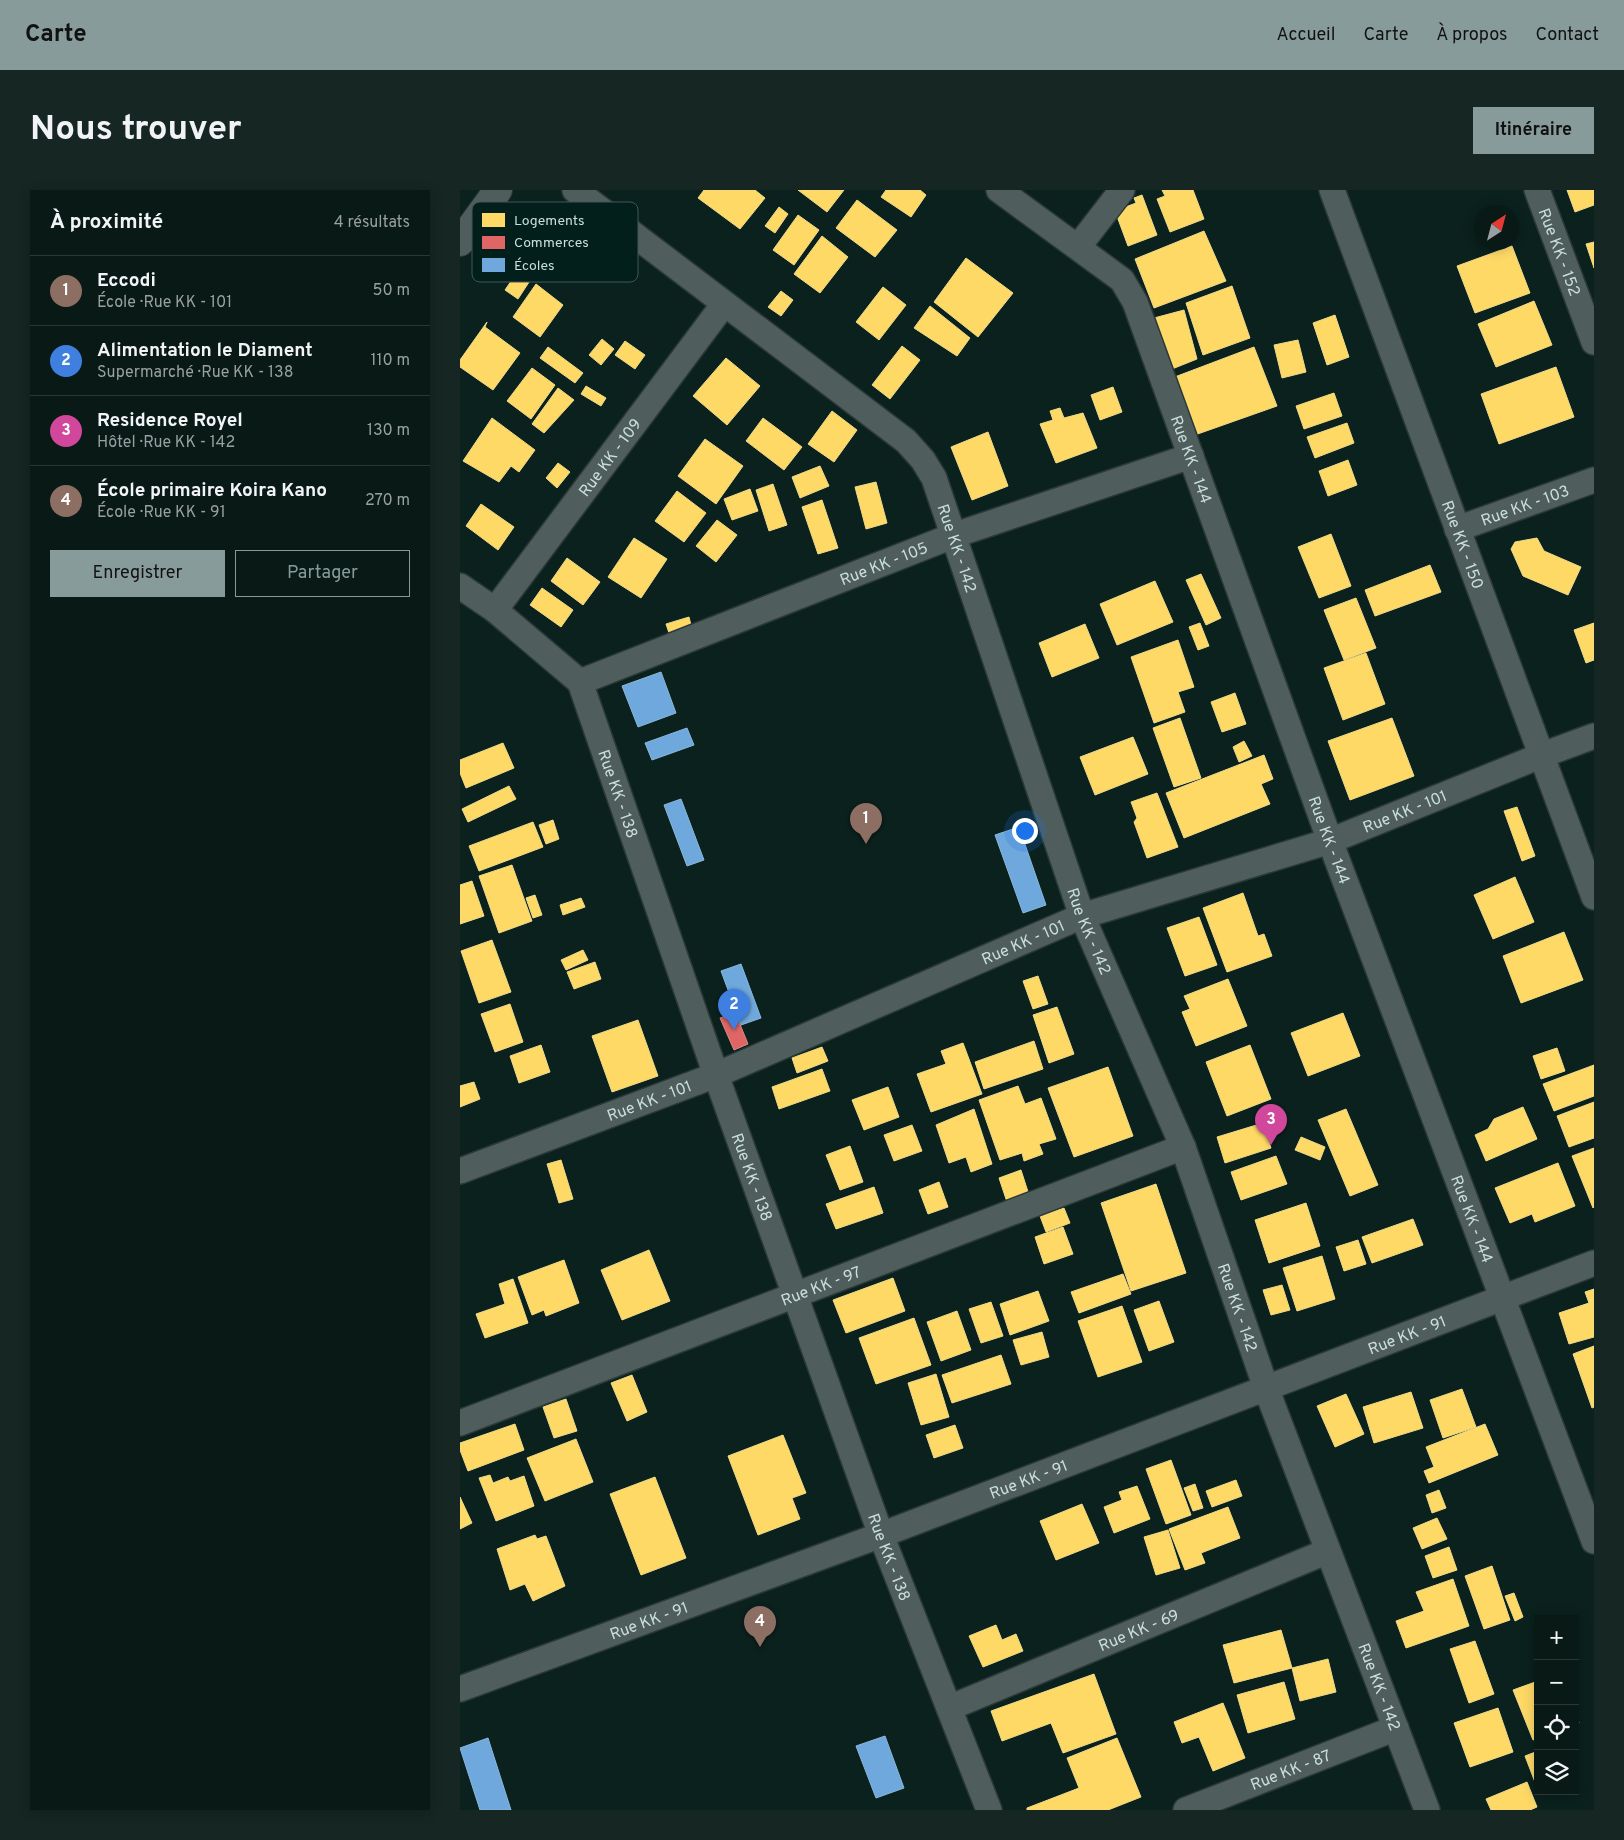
<!DOCTYPE html>
<html lang="fr">
<meta charset="utf-8">
<style>
:root{--surface:#081916;--page:#162623;--text:#f1f3f6;--muted:#98a0a1;--line:#293835;--accent:#879c9a}
body{margin:0;font-family:Overpass,sans-serif;background:var(--page);color:var(--text)}
.controls{position:absolute;right:15px;bottom:15px;display:grid;overflow:hidden;border-radius:0px;box-shadow:0 2px 12px #0003}
.controls button{width:45px;height:45px;display:grid;place-items:center;padding:0;border:0;border-bottom:1px solid var(--line);background:var(--surface);color:var(--text);font:25px sans-serif}
.compass{position:absolute;left:1014px;top:15px;width:45px;height:45px;border-radius:50%;background:var(--surface);box-shadow:0 2px 12px #0003;rotate:36deg}
.you{position:absolute;left:564px;top:640px;width:18px;height:18px;margin:-12px;border:4px solid #fff;border-radius:50%;background:#1a73e8;box-shadow:0 0 0 8px #1a73e833}
.badge{display:grid;place-items:center;width:32px;height:32px;border-radius:50%;background:var(--accent);color:#fff;font-size:16px;font-weight:700}
.pin{position:absolute;translate:-50% -41px;filter:drop-shadow(0 1px 2px #0008)}
.pin::after{content:'';position:absolute;top:26px;width:18px;height:15px;background:inherit;clip-path:polygon(0 0,100% 0,50% 100%)}
.list{margin:0;padding:0;list-style:none}
h2{display:flex;justify-content:space-between;align-items:center;height:65px;margin:0;padding:0 20px;font-size:21px}
h2 small{font-size:16px;font-weight:400;color:var(--muted)}
.list li{display:grid;grid-template-columns:32px 1fr auto;gap:15px;align-items:center;box-sizing:border-box;height:70px;padding:0 20px;border-top:1px solid var(--line)}
.list b{display:block;font-size:19px;white-space:nowrap}
.list p{margin:0;font-size:16px;white-space:nowrap;color:var(--muted)}
.list em{font-size:16px;font-style:normal;color:var(--muted)}
.actions{display:flex;gap:10px;padding:15px 20px}
.actions a{flex:1;padding:11px 0;border:1px solid var(--accent);border-radius:0px;text-align:center;font-size:18px;color:var(--accent)}
.actions .main{background:var(--accent);color:#111}
.icon{flex:none;width:28px;height:28px;fill:none;stroke:currentColor;stroke-width:2;stroke-linecap:round;stroke-linejoin:round}
.map{position:relative;flex:none;width:1134px;height:1620px;overflow:hidden;border-radius:0px}
header{display:flex;align-items:center;gap:30px;box-sizing:border-box;height:70px;padding:0 25px;background:var(--accent);color:#111}
header strong{font-size:24px}
nav{display:flex;gap:28px;margin-inline-start:auto;font-size:18px}
.intro{display:flex;align-items:center;justify-content:space-between;box-sizing:border-box;height:120px;padding:0 30px}
h1{margin:0;font-size:35px}
.button{padding:12px 22px;border-radius:0px;background:var(--accent);color:#111;font-size:18px;font-weight:700}
main{display:flex;gap:30px;padding:0 30px}
aside{flex:1;background:var(--surface);border-radius:0px;box-shadow:0 2px 12px #0003}
.map>svg:first-child{display:block}
.homes{fill:#ffd966;stroke:#efda89}
.shops{fill:#e06666;stroke:#d98a89}
.schools{fill:#6fa8dc;stroke:#8ab8dc}
.lines{fill:none;stroke-linecap:round;stroke-linejoin:round}
.minor-casing{stroke:#2a3937;stroke-width:28}
.tertiary-casing{stroke:#2a3937;stroke-width:30}
.minor{stroke:#4f5e5c;stroke-width:25}
.tertiary{stroke:#4f5e5c;stroke-width:28}
.labels{text-anchor:middle;stroke-width:5;stroke-linejoin:round;paint-order:stroke}
.street-label{font-size:16px;fill:#cadedc;stroke:#021f1c}
.key{fill:#021f1c;stroke:#3e5856;stroke-width:1}
.key-label{font-size:14px;fill:#cadedc}
</style>
<header>
<strong>Carte</strong>
<nav><a>Accueil</a><a>Carte</a><a>À propos</a><a>Contact</a></nav>
</header>
<div class="intro"><h1>Nous trouver</h1><a class="button">Itinéraire</a></div>
<main>
<aside>
<h2>À proximité<small>4 résultats</small></h2>
<ul class="list">
<li><span class="badge" style="background:#8d6e63">1</span><div><b>Eccodi</b><p>École · Rue KK - 101</p></div><em>50 m</em></li>
<li><span class="badge" style="background:#3f7fe0">2</span><div><b>Alimentation le Diament</b><p>Supermarché · Rue KK - 138</p></div><em>110 m</em></li>
<li><span class="badge" style="background:#d1479c">3</span><div><b>Residence Royel</b><p>Hôtel · Rue KK - 142</p></div><em>130 m</em></li>
<li><span class="badge" style="background:#8d6e63">4</span><div><b>École primaire Koira Kano</b><p>École · Rue KK - 91</p></div><em>270 m</em></li>
</ul>
<div class="actions"><a class="main">Enregistrer</a><a>Partager</a></div>
</aside>
<div class="map">
<svg width="1134" height="1620" viewBox="0 0 1134 1620">
<rect width="100%" height="100%" fill="#0a211e"/>
<g class="homes">
<path d="M244 0H295L305 8 280 39 238 8Z"/>
<path d="M338 0H384L367 22Z"/>
<path d="M426 0H460L466 5 451 27 421 7Z"/>
<path d="M702 0H733L744 29 710 42 697 9 705 6Z"/>
<path d="M1107 0H1134V15L1115 22Z"/>
<path d="M682 5 697 45 668 56 655 21 676 13 674 8Z"/>
<path d="M397 10 437 40 415 67 376 38Z"/>
<path d="M319 17 328 24 315 43 305 36Z"/>
<path d="M338 25 359 40 334 75 313 60Z"/>
<path d="M744 41 766 91 694 118 675 69Z"/>
<path d="M362 46 388 67 360 103 334 84Z"/>
<path d="M1134 52V78L1126 54Z"/>
<path d="M1052 56 1070 103 1015 123 997 76Z"/>
<path d="M506 68 553 103 518 147 474 112Z"/>
<path d="M58 81 71 89 58 109 45 100Z"/>
<path d="M76 94 103 115 80 147 53 127Z"/>
<path d="M772 96 790 148 743 165 726 113Z"/>
<path d="M423 97 446 115 419 150 396 132Z"/>
<path d="M321 101 333 110 321 126 308 117Z"/>
<path d="M1074 111 1092 155 1036 177 1018 134Z"/>
<path d="M470 116 510 148 497 166 454 138Z"/>
<path d="M724 120 737 169 712 179 694 128Z"/>
<path d="M875 125 889 167 867 175 853 133Z"/>
<path d="M27 132 25 137 60 163 33 200 0 177V170Z"/>
<path d="M142 149 154 159 141 175 129 165Z"/>
<path d="M838 150 846 182 822 188 814 155Z"/>
<path d="M165 151 185 165 175 179 155 165Z"/>
<path d="M442 156 460 170 430 209 412 195Z"/>
<path d="M88 157 123 183 115 193 80 168Z"/>
<path d="M794 157 817 216 732 246 712 188Z"/>
<path d="M266 168 300 196 267 235 233 206Z"/>
<path d="M1096 177 1114 227 1039 254 1021 204Z"/>
<path d="M72 178 95 195 71 229 47 211Z"/>
<path d="M126 196 146 208 141 216 121 204Z"/>
<path d="M653 197 662 222 640 230 631 205Z"/>
<path d="M98 198 114 210 84 243 72 234Z"/>
<path d="M874 203 882 226 844 239 836 216Z"/>
<path d="M600 218 604 228 623 223 637 258 596 273 580 234 593 230 590 221Z"/>
<path d="M372 221 397 240 374 272 348 254Z"/>
<path d="M32 228 75 260 59 282 51 276 39 292 3 271Z"/>
<path d="M303 228 342 257 324 280 286 251Z"/>
<path d="M887 233 894 253 855 268 847 247Z"/>
<path d="M528 242 548 296 512 310 491 257Z"/>
<path d="M245 249 283 276 256 314 218 286Z"/>
<path d="M888 270 897 295 868 306 859 281Z"/>
<path d="M98 273 110 282 97 298 86 288Z"/>
<path d="M360 276 369 296 340 308 332 287Z"/>
<path d="M416 292 427 333 406 339 395 297Z"/>
<path d="M313 294 327 335 309 341 296 300Z"/>
<path d="M290 299 298 321 272 330 264 309Z"/>
<path d="M217 301 246 323 224 352 195 331Z"/>
<path d="M362 310 378 358 358 364 342 317Z"/>
<path d="M21 314 54 337 38 360 6 336Z"/>
<path d="M257 330 277 345 256 372 236 356Z"/>
<path d="M871 344 891 396 859 408 838 357Z"/>
<path d="M174 348 207 369 181 408 148 387Z"/>
<path d="M1077 348 1084 361 1121 377 1108 405 1063 386 1051 359 1055 352Z"/>
<path d="M107 368 140 392 123 415 91 391Z"/>
<path d="M970 375 981 402 915 426 905 400Z"/>
<path d="M741 384 761 428 746 435 726 390Z"/>
<path d="M695 391 713 432 657 455 640 414Z"/>
<path d="M82 398 113 420 101 437 70 415Z"/>
<path d="M896 408 916 458 884 470 864 420Z"/>
<path d="M229 427 232 439 210 446 206 434Z"/>
<path d="M740 433 749 456 738 460 729 437Z"/>
<path d="M1134 433V470L1126 473 1114 440Z"/>
<path d="M625 434 639 468 592 487 579 453Z"/>
<path d="M718 450 734 497 718 502 725 522 694 533 671 467Z"/>
<path d="M906 463 925 514 883 530 864 478Z"/>
<path d="M775 503 786 534 762 542 751 512Z"/>
<path d="M720 528 741 588 714 597 693 538Z"/>
<path d="M932 528 954 586 890 610 868 551Z"/>
<path d="M673 547 688 584 635 605 620 567Z"/>
<path d="M784 551 792 566 779 572 773 557Z"/>
<path d="M43 553 54 578 6 598 0 583V570Z"/>
<path d="M804 565 813 589 801 594 810 614 724 648 706 603Z"/>
<path d="M49 596 56 609 8 632 2 619Z"/>
<path d="M697 603 718 657 687 668 674 632 677 628 671 612Z"/>
<path d="M1057 617 1075 666 1062 671 1044 621Z"/>
<path d="M93 630 99 649 86 654 79 635Z"/>
<path d="M73 632 83 657 19 681 9 656Z"/>
<path d="M52 675 72 731 39 743 19 686Z"/>
<path d="M1055 687 1074 732 1033 749 1014 705Z"/>
<path d="M12 691 24 726 0 734V695Z"/>
<path d="M783 703 798 746 804 744 812 766 767 782 743 718Z"/>
<path d="M75 705 82 725 73 728 66 708Z"/>
<path d="M121 708 125 717 103 725 100 715Z"/>
<path d="M739 727 757 775 725 786 707 738Z"/>
<path d="M1104 742 1123 790 1061 813 1043 766Z"/>
<path d="M32 750 51 802 19 813 1 761Z"/>
<path d="M123 760 128 770 106 780 101 770Z"/>
<path d="M135 772 141 789 114 799 107 782Z"/>
<path d="M578 786 588 814 573 819 563 791Z"/>
<path d="M768 789 787 836 736 856 722 822 730 819 724 806Z"/>
<path d="M50 814 63 852 35 862 21 824Z"/>
<path d="M597 817 614 864 589 873 573 825Z"/>
<path d="M883 823 900 866 848 886 831 843Z"/>
<path d="M178 830 198 886 152 902 132 846Z"/>
<path d="M574 851 583 879 524 899 515 872Z"/>
<path d="M503 853 522 904 471 922 457 884 486 874 481 861Z"/>
<path d="M81 855 90 882 59 893 50 866Z"/>
<path d="M790 855 811 909 767 926 746 872Z"/>
<path d="M362 857 368 871 337 883 332 868Z"/>
<path d="M1097 858 1105 881 1081 889 1073 866Z"/>
<path d="M1134 875V906L1094 921 1083 894Z"/>
<path d="M648 877 673 946 614 967 588 898Z"/>
<path d="M362 879 370 901 319 919 312 897Z"/>
<path d="M14 892 20 909 0 917V896Z"/>
<path d="M558 896 565 914 581 908 596 949 579 954 583 964 564 971 562 963 540 970 519 910Z"/>
<path d="M428 897 439 927 404 940 392 910Z"/>
<path d="M1134 912V948L1109 957 1097 926Z"/>
<path d="M1063 917 1077 949 1026 971 1015 945 1028 939 1034 929Z"/>
<path d="M514 919 532 974 511 982 506 967 489 973 476 935Z"/>
<path d="M886 919 918 995 890 1006 858 930Z"/>
<path d="M803 933 811 958 765 973 757 947Z"/>
<path d="M452 935 462 961 434 971 424 945Z"/>
<path d="M841 947 865 957 860 970 835 960Z"/>
<path d="M390 956 403 992 380 1000 366 965Z"/>
<path d="M1134 958V1017L1133 1018 1112 966Z"/>
<path d="M816 966 827 994 781 1010 771 982Z"/>
<path d="M101 970 113 1009 99 1013 87 974Z"/>
<path d="M1098 973 1115 1016 1075 1032 1072 1024 1050 1033 1035 998Z"/>
<path d="M561 980 570 1008 548 1015 539 988Z"/>
<path d="M479 992 488 1017 468 1024 459 1000Z"/>
<path d="M696 994 726 1083 671 1101 641 1013Z"/>
<path d="M414 997 423 1023 376 1039 366 1014Z"/>
<path d="M846 1013 860 1056 809 1073 795 1030Z"/>
<path d="M604 1018 610 1033 586 1042 580 1026Z"/>
<path d="M953 1029 963 1055 912 1073 902 1047Z"/>
<path d="M603 1037 613 1064 584 1074 575 1047Z"/>
<path d="M898 1050 906 1074 884 1081 876 1057Z"/>
<path d="M189 1060 210 1111 162 1130 141 1080Z"/>
<path d="M862 1066 875 1109 837 1121 823 1078Z"/>
<path d="M104 1070 119 1113 86 1126 84 1120 72 1125 58 1087Z"/>
<path d="M663 1084 671 1104 619 1123 611 1102Z"/>
<path d="M433 1088 445 1121 386 1143 373 1110Z"/>
<path d="M53 1089 68 1133 25 1148 16 1124 45 1114 39 1094Z"/>
<path d="M822 1095 830 1120 811 1125 803 1100Z"/>
<path d="M1134 1099V1147L1109 1154 1099 1123 1129 1113 1125 1102Z"/>
<path d="M578 1101 589 1131 550 1145 540 1114Z"/>
<path d="M699 1111 714 1152 689 1161 674 1120Z"/>
<path d="M531 1112 543 1146 521 1153 509 1119Z"/>
<path d="M662 1116 682 1172 638 1187 618 1131Z"/>
<path d="M497 1121 511 1160 481 1171 467 1132Z"/>
<path d="M454 1128 471 1175 416 1194 399 1148Z"/>
<path d="M582 1142 589 1167 561 1175 553 1150Z"/>
<path d="M1134 1156V1217L1132 1218 1113 1164Z"/>
<path d="M541 1165 551 1194 492 1213 482 1185Z"/>
<path d="M476 1184 489 1227 461 1235 448 1193Z"/>
<path d="M172 1185 187 1222 167 1231 151 1193Z"/>
<path d="M1002 1199 1016 1237 983 1248 970 1210Z"/>
<path d="M951 1202 963 1238 914 1253 903 1217Z"/>
<path d="M886 1204 904 1244 875 1257 857 1216Z"/>
<path d="M106 1209 117 1241 94 1248 83 1217Z"/>
<path d="M55 1234 64 1260 8 1281 0 1260V1253Z"/>
<path d="M1025 1234 1038 1265 969 1293 964 1281 974 1277 966 1257Z"/>
<path d="M495 1235 503 1258 474 1268 466 1245Z"/>
<path d="M323 1245 346 1303 332 1308 340 1329 298 1345 268 1266Z"/>
<path d="M116 1249 133 1292 85 1311 67 1268Z"/>
<path d="M711 1270 731 1325 706 1334 686 1279Z"/>
<path d="M30 1285 33 1293 48 1287 50 1291 64 1286 74 1316 36 1331 19 1288Z"/>
<path d="M195 1287 226 1368 181 1385 150 1304Z"/>
<path d="M776 1290 782 1306 752 1317 746 1301Z"/>
<path d="M735 1294 743 1318 733 1321 724 1298Z"/>
<path d="M677 1296 690 1329 654 1343 644 1317 662 1310 659 1302Z"/>
<path d="M979 1300 986 1318 972 1323 966 1305Z"/>
<path d="M0 1307 12 1333 0 1339Z"/>
<path d="M622 1314 639 1353 596 1370 580 1331Z"/>
<path d="M768 1317 780 1348 741 1363 745 1373 725 1380 709 1339Z"/>
<path d="M977 1328 987 1349 962 1359 953 1338Z"/>
<path d="M708 1340 720 1378 696 1385 684 1347Z"/>
<path d="M75 1345 77 1349 86 1346 105 1396 73 1411 65 1394 50 1400 37 1359Z"/>
<path d="M989 1357 997 1380 973 1388 965 1366Z"/>
<path d="M1032 1376 1050 1430 1024 1439 1005 1386Z"/>
<path d="M993 1389 1009 1436 946 1458 936 1431 964 1421 956 1402Z"/>
<path d="M1054 1403 1063 1427 1055 1431 1045 1406Z"/>
<path d="M536 1435 542 1450 556 1444 563 1461 523 1477 509 1446Z"/>
<path d="M821 1440 832 1478 774 1493 763 1455Z"/>
<path d="M1015 1451 1034 1504 1009 1513 990 1459Z"/>
<path d="M868 1469 876 1502 840 1511 832 1478Z"/>
<path d="M634 1484 656 1544 603 1563 591 1533 542 1551 531 1521Z"/>
<path d="M1078 1491V1548L1073 1550 1053 1500Z"/>
<path d="M824 1492 835 1529 788 1543 777 1505Z"/>
<path d="M763 1513 785 1568 753 1581 739 1547 722 1553 714 1532Z"/>
<path d="M1038 1518 1053 1562 1010 1577 994 1533Z"/>
<path d="M1115 1522 1119 1533 1115 1534Z"/>
<path d="M657 1548 681 1607 648 1620H567V1618L619 1598 607 1568Z"/>
<path d="M1078 1561V1600L1065 1566Z"/>
<path d="M1067 1592 1077 1617 1070 1620H1031L1026 1609Z"/>
</g>
<path class="shops" d="M275 822 288 854 274 860 260 828Z"/>
<g class="schools">
<path d="M201 482 216 523 178 537 162 496Z"/>
<path d="M227 538 234 555 192 570 185 553Z"/>
<path d="M221 609 244 670 227 676 204 615Z"/>
<path d="M559 637 586 715 563 723 535 645Z"/>
<path d="M281 774 301 828 281 835 261 781Z"/>
<path d="M425 1546 444 1598 416 1608 396 1556Z"/>
<path d="M28 1548 51 1620H20L0 1558Z"/>
</g>
<g class="lines">
<defs>
<g id="minor">
<path id="s1" d="M115 0 446 251 463 270 474 288 622 726 723 957 806 1198 967 1620"/>
<path id="s2" d="M539 0 662 90 675 112 870 651 1134 1351"/>
<path id="s3" d="M872 0 1134 707"/>
<path id="s4" d="M1077 0 1134 152"/>
<path d="M618 57 662 0"/>
<path id="s5" d="M997 339 1134 290"/>
<path id="s6" d="M0 396 35 420 120 492 256 885 421 1345 529 1620"/>
<path id="s7" d="M35 420 264 114"/>
<path id="s8" d="M120 492 495 345 731 266"/>
<path id="s9" d="M0 981 256 885 622 726 870 651 1080 566 1134 546"/>
<path id="s10" d="M0 1233 723 957"/>
<path id="s11" d="M0 1499 421 1345 1134 1073"/>
<path id="s12" d="M489 1518 868 1361"/>
<path id="s13" d="M726 1620 936 1538"/>
</g>
<path id="tertiary" d="M0 52 38 0"/>
</defs>
<use href="#minor" class="minor-casing"/>
<use href="#tertiary" class="tertiary-casing"/>
<use href="#minor" class="minor"/>
<use href="#tertiary" class="tertiary"/>
</g>
<g class="labels">
<g class="street-label">
<text dy="6" stroke="none"><textPath href="#s4" startOffset="66">Rue KK - 152</textPath></text>
<text dy="6" stroke="none"><textPath href="#s7" startOffset="191">Rue KK - 109</textPath></text>
<text dy="6" stroke="none"><textPath href="#s2" startOffset="345">Rue KK - 144</textPath></text>
<text dy="6" stroke="none"><textPath href="#s5" startOffset="72">Rue KK - 103</textPath></text>
<text dy="6" stroke="none"><textPath href="#s3" startOffset="378">Rue KK - 150</textPath></text>
<text dy="6" stroke="none"><textPath href="#s1" startOffset="536">Rue KK - 142</textPath></text>
<text dy="6" stroke="none"><textPath href="#s8" startOffset="326">Rue KK - 105</textPath></text>
<text dy="6" stroke="none"><textPath href="#s6" startOffset="272">Rue KK - 138</textPath></text>
<text dy="6" stroke="none"><textPath href="#s9" startOffset="1012">Rue KK - 101</textPath></text>
<text dy="6" stroke="none"><textPath href="#s2" startOffset="750">Rue KK - 144</textPath></text>
<text dy="6" stroke="none"><textPath href="#s1" startOffset="941">Rue KK - 142</textPath></text>
<text dy="6" stroke="none"><textPath href="#s9" startOffset="608">Rue KK - 101</textPath></text>
<text dy="6" stroke="none"><textPath href="#s9" startOffset="202">Rue KK - 101</textPath></text>
<text dy="6" stroke="none"><textPath href="#s6" startOffset="678">Rue KK - 138</textPath></text>
<text dy="6" stroke="none"><textPath href="#s2" startOffset="1155">Rue KK - 144</textPath></text>
<text dy="6" stroke="none"><textPath href="#s10" startOffset="386">Rue KK - 97</textPath></text>
<text dy="6" stroke="none"><textPath href="#s1" startOffset="1346">Rue KK - 142</textPath></text>
<text dy="6" stroke="none"><textPath href="#s11" startOffset="1011">Rue KK - 91</textPath></text>
<text dy="6" stroke="none"><textPath href="#s11" startOffset="606">Rue KK - 91</textPath></text>
<text dy="6" stroke="none"><textPath href="#s6" startOffset="1082">Rue KK - 138</textPath></text>
<text dy="6" stroke="none"><textPath href="#s11" startOffset="201">Rue KK - 91</textPath></text>
<text dy="6" stroke="none"><textPath href="#s12" startOffset="205">Rue KK - 69</textPath></text>
<text dy="6" stroke="none"><textPath href="#s1" startOffset="1751">Rue KK - 142</textPath></text>
<text dy="6" stroke="none"><textPath href="#s13" startOffset="112">Rue KK - 87</textPath></text>
</g>
</g>
<rect x="12" y="12" width="166" height="80" rx="8" class="key"/>
<rect x="22" y="23" width="23" height="14" fill="#ffd966"/>
<rect x="22" y="46" width="23" height="13" fill="#e06666"/>
<rect x="22" y="68" width="23" height="14" fill="#6fa8dc"/>
<g class="key-label">
<text x="54" y="35">Logements</text>
<text x="54" y="57">Commerces</text>
<text x="54" y="80">Écoles</text>
</g>
</svg>
<div class="controls">
<button>+</button>
<button>−</button>
<button><svg class="icon" aria-label="locate" viewBox="0 0 24 24"><circle cx="12" cy="12" r="6"/><path d="M12 2v4M12 18v4M2 12h4M18 12h4"/></svg></button>
<button><svg class="icon" aria-label="layers" viewBox="0 0 24 24"><path d="M12 4l9 5-9 5-9-5zM3 14l9 5 9-5"/></svg></button>
</div>
<svg class="compass" viewBox="-18 -18 36 36"><path d="M0-13l5 13h-10z" fill="#e53935"/><path d="M0 13l5-13h-10z" fill="#98a0a1"/></svg>
<div class="you"></div>
<div class="pin badge" style="left:406px;top:654px;background:#8d6e63">1</div>
<div class="pin badge" style="left:274px;top:840px;background:#3f7fe0">2</div>
<div class="pin badge" style="left:811px;top:955px;background:#d1479c">3</div>
<div class="pin badge" style="left:300px;top:1457px;background:#8d6e63">4</div>
</div>
</main>
